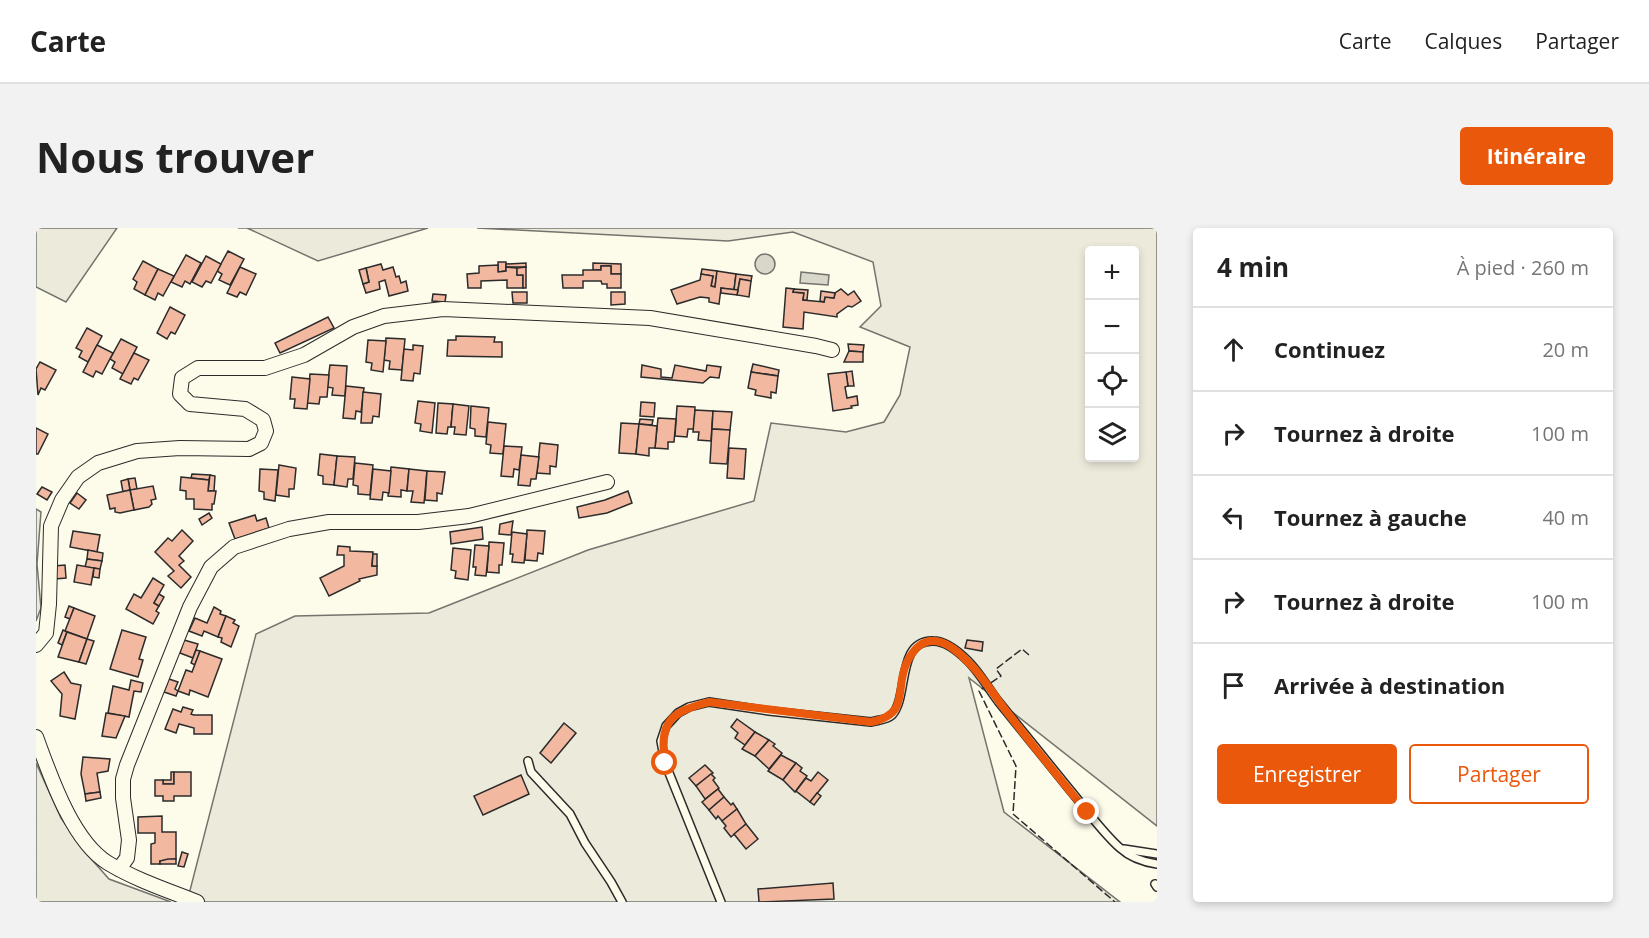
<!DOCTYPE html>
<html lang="fr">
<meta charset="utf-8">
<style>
:root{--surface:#fff;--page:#f2f2f2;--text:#222;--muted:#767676;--line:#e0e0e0;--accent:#ea580c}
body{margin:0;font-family:"Open Sans",sans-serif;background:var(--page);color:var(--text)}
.controls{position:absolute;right:18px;top:18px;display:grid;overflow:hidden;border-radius:6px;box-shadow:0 3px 9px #0003}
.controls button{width:54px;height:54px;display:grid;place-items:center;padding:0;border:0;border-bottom:2px solid var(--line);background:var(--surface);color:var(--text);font:30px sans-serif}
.stop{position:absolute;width:18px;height:18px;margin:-14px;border:4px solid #ea580c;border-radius:50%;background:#fff}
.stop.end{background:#ea580c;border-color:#fff;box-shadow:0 2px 6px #0008}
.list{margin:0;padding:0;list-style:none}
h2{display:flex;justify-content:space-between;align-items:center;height:78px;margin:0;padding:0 24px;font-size:26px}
h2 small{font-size:20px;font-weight:400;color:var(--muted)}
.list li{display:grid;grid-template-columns:39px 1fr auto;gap:18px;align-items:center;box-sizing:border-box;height:84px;padding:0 24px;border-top:2px solid var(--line)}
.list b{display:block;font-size:22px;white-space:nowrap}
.list em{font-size:20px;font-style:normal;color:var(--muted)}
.actions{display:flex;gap:12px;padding:18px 24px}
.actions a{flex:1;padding:14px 0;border:2px solid var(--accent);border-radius:6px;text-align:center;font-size:21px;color:var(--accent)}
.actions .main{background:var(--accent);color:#fff}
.icon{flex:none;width:33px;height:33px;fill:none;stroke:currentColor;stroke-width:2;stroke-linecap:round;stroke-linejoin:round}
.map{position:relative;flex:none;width:1121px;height:674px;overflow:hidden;border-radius:6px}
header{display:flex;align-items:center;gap:36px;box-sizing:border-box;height:84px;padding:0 30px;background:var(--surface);border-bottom:2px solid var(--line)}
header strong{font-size:28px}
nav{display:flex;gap:33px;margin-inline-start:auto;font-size:21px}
.intro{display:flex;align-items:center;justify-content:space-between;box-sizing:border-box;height:144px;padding:0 36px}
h1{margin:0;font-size:42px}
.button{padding:15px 27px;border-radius:6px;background:var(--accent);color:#fff;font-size:21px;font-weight:700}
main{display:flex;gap:36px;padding:0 36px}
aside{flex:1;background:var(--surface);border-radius:6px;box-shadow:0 3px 9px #0003}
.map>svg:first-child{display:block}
.green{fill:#ecebdb;stroke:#74746e;stroke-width:1.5;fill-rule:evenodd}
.water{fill:#d8d7c9;stroke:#74746e;stroke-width:1.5}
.building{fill:#f2b8a0;stroke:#2b2b2b;stroke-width:1.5}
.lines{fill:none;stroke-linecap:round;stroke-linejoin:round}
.lane-casing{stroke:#2b2b2b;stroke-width:10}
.street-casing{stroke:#2b2b2b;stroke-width:16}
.lane{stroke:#fdfbea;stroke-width:7}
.street{stroke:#fdfbea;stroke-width:14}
.fence{stroke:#2b2b2b;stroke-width:1.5;stroke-dasharray:8 3;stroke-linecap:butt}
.route{stroke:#ea580c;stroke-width:8}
</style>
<header>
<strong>Carte</strong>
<nav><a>Carte</a><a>Calques</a><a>Partager</a></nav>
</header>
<div class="intro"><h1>Nous trouver</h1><a class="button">Itinéraire</a></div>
<main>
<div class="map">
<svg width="1121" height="674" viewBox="0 0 1121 674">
<rect width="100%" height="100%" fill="#fdfbea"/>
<g class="green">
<path d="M0 0H81L30 74 0 59Z"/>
<path d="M202 0H392L282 33 211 0Z"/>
<path d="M441 0H1121V598L933 450 968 584 1084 674H151L220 406 259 388 393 385 552 322 718 273 735 195 810 204 848 194 864 167 874 119 824 99 845 78 837 34 757 4 692 13ZM1054 22H1098V230H1054Z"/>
<path d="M0 281 5 284 1 336 5 380 0 393Z"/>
<path d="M0 535 25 590 50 625 73 651 135 674H0Z"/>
</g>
<g class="water">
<circle cx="729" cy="36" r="10"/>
<path d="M765 44 793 47 792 57 764 55Z"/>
</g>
<g class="building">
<path d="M192 23 208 31 194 57 183 52 186 46 181 43Z"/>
<path d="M150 27 165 35 154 56 149 53 146 59 135 54Z"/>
<path d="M170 28 185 36 175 55 170 53 166 59 156 54Z"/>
<path d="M107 33 122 41 109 67 98 61 101 54 97 51Z"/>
<path d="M462 34H470V43L462 44Z"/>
<path d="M490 35V39H470V36Z"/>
<path d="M557 35 585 36V46H575V38H565V42H557Z"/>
<path d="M345 36 347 42 357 39 360 49 363 48 365 55 370 53 372 63 353 68 349 52 343 54 344 61 330 65 327 56 333 54 330 40Z"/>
<path d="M462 37V44L470 43V39L481 40V47H487V60H471V52L445 53V60H432L431 46 443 45V38Z"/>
<path d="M565 38H575V46H585V60H571V56H566L565 53H547V60H527L526 47H547V42H565Z"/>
<path d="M204 39 220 46 210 67 204 64 201 69 191 65Z"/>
<path d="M490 39V60H487V47H481V40Z"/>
<path d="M330 40 333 54 327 56 323 42Z"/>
<path d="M122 41 138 48 127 68 122 65 119 72 109 67Z"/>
<path d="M666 41 681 43 679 59 675 58 677 48 665 46Z"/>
<path d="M681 43 700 46 698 62 685 60 683 76 673 74V70L664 69 641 76 635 62 664 52 665 46 677 48 675 58 679 59Z"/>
<path d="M700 46 716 48 715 53 704 51 702 62H698Z"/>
<path d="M704 51 715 53 713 69 701 67Z"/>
<path d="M685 60 702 62 701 67 685 65Z"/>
<path d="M750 60 758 61 757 64 768 65 767 72 788 74 789 69 798 70 799 65 805 61 812 67 818 63 825 73 816 79 812 78 801 86V89L768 84 767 101 747 99Z"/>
<path d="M758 61 772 62 771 72H767L768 65 757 64Z"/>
<path d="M785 63 799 65 798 70 789 69 788 74 784 73Z"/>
<path d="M476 64H491V75H477Z"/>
<path d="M575 64H589V76L575 77Z"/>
<path d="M397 66 410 67 409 74 396 73Z"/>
<path d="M134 79 149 87 139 106 135 104 131 111 121 105Z"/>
<path d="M292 89 298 100 244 125 239 115Z"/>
<path d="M51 100 66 108 52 134 43 129 46 123 40 120Z"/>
<path d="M420 108 459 109 458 114H466V129L411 128 412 112H420Z"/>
<path d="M350 110 369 111 366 142 353 141 354 133 348 132Z"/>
<path d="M85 111 101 119 87 146 76 140 79 134 74 131Z"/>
<path d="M332 112 350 113 347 144 335 142 336 135 330 134Z"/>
<path d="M812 116 828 117 827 124 813 123Z"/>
<path d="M61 117 77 125 66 146 60 143 57 149 47 144Z"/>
<path d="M377 117 387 118 384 146 378 145 377 153 365 152 368 121 377 122Z"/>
<path d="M813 123 827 124V134H808Z"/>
<path d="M98 125 113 132 102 152 98 150 95 156 84 151Z"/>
<path d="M4 134 20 142 9 162 5 160 2 167 0 141Z"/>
<path d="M717 136 743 142 742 148 715 144Z"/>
<path d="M294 137 311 138 309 168 296 167 297 160 291 159Z"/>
<path d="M606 137 625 141V149L636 150 639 137 670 143 671 137 685 139 683 150 674 149 667 155 605 149Z"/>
<path d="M816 143 818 158H812L810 144Z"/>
<path d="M715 144 742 148 740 165 735 164V170L719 167 720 162 712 160Z"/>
<path d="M810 144 812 158 809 159 811 170 821 168 822 177 815 178 816 180 797 183 792 146Z"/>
<path d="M274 146 293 147 291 169H284L283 176 271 175Z"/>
<path d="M256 149 274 151 271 181 258 180 259 171H254Z"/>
<path d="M310 158 328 160 325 184 320 183 319 191 307 190Z"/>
<path d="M327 164 345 166 343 189 337 188 336 195H325Z"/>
<path d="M382 173 399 175 396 205 384 203 385 196 379 195Z"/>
<path d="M605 174 619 175 618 189 604 188Z"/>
<path d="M402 175 417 176 415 199H412L411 206 400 205Z"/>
<path d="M417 176 433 178 430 207 418 206 419 199H415Z"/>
<path d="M435 178 453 180 450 209 439 208V201L434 200Z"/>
<path d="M641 178 659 179 658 201H652L651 209 639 208Z"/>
<path d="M659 182 677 183 675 213 662 212 663 204H657Z"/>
<path d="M677 183 696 184 694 202 676 201Z"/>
<path d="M622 190 640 191 638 214H632V221L619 220Z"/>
<path d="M604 191 617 192 616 197 603 196Z"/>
<path d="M452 194 470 196 467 226 454 225 455 217 450 216Z"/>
<path d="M585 195 603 196 600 226 583 225Z"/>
<path d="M603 196 621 198 619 220H613V228L600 226Z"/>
<path d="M0 200 12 206 2 226H0Z"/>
<path d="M676 201 694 202 691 236 674 235Z"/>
<path d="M504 215 522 217 520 239 514 238V246L501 245Z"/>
<path d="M468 218 486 219 483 242 478 241 477 249 465 248Z"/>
<path d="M693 220 710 221 708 251 691 250Z"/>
<path d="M284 226 301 228 298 257 287 256V248L282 247Z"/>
<path d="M485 227 503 229 500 251H495L494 258 482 257Z"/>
<path d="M301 228 319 229 317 251H312L311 259 298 257Z"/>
<path d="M319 235 337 237 334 267 322 266V258L317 257Z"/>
<path d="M243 237 260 240 258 261H253V269L240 267Z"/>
<path d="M355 239 373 241 371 263 365 262V269L352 268Z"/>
<path d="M224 241 242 242 239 273 228 271V264L223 263Z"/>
<path d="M337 241 355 243 353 265 347 264 346 272 334 271Z"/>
<path d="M373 241 391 243 388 275 375 274 377 263H371Z"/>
<path d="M391 243 409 244 406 266 401 265V273L389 272Z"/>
<path d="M156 246 174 247 173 252 155 250Z"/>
<path d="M174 247 179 248 178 263H172Z"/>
<path d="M145 249 173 252 172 263H180L178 276H176V282L158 281V271H150V263L144 262Z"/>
<path d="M99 250 101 261 94 262 92 251Z"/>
<path d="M92 251 94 262 87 264 85 253Z"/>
<path d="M117 258 120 271 115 272 116 276 113 279 98 282 94 262Z"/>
<path d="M6 259 16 264 11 272 1 266Z"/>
<path d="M94 262 98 282 84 285 79 284V280L74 281 71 267Z"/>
<path d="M592 263 596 275 571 285 543 290 541 279 569 272Z"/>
<path d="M41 265 50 272 43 281 34 275Z"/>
<path d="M173 285 176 290 166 297 163 291Z"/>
<path d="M219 287 221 293 230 290 233 300 199 311 193 295Z"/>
<path d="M477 293 475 307 463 306 464 296Z"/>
<path d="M446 299 447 311 415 316 414 304Z"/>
<path d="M146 302 157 313 143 328 148 333 143 337 155 349 145 360 132 348 138 343 119 324 132 310 136 313Z"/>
<path d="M491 302 509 303 507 326 502 325 501 333 489 332Z"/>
<path d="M37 303 64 307 61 324 34 319Z"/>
<path d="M476 304 491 306 488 335 476 334 477 326H474Z"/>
<path d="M453 314 468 315 466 337H463V345L451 344Z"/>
<path d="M439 317 453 318 450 348 439 347 440 339H437Z"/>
<path d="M302 318 314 319V323L337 324 336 338H341V347L323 351 324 353 293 368 284 350 308 338V327H301Z"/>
<path d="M417 320 435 322 432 352 419 350 420 343 415 342Z"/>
<path d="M52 322 67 325 66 333 51 331Z"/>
<path d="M337 326H341V338H336Z"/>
<path d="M51 331 66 333 64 341 49 339Z"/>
<path d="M29 337 30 350 19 351 18 338Z"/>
<path d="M41 337 58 340 55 357 38 354Z"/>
<path d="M58 340 64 341 63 350 57 349Z"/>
<path d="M117 350 128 357 118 375 123 378 120 383 123 385 117 396 90 381 98 366 105 370Z"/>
<path d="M123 366 128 369 123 378 118 375Z"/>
<path d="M33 378 38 380 34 391 29 389Z"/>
<path d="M178 379 185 383 184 386 190 388 182 409 168 403 166 408 153 403 159 390 171 395Z"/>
<path d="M38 380 59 388 51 411 29 403Z"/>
<path d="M190 388 199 392 197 395 203 398 195 419 185 414 186 410 182 409Z"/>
<path d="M27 402 31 404 26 417 22 415Z"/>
<path d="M86 402 110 409 103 431 107 432 102 449 74 441Z"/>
<path d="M31 404 51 411 43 434 22 429Z"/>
<path d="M51 411 58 413 50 436 43 434Z"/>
<path d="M148 412 162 416 157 430 144 425Z"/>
<path d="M931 412 947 414 946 423 929 420Z"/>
<path d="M160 422 164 423 159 437 155 435Z"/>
<path d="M164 423 186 431 172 469 154 462 153 467 142 463 150 442 156 444Z"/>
<path d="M28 444 35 455 45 457 39 491 24 488 26 466 15 453Z"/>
<path d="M133 451 142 454 139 461 142 463 140 468 128 464Z"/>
<path d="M95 452 107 455 105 464 98 463 93 489 72 485 77 458 93 462Z"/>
<path d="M147 479 157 482 155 486 158 487H176V506H158V500L143 496 140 505 129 501 137 481 145 484Z"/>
<path d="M70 485 89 488 80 510 66 508Z"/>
<path d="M701 491 719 504 709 517 699 510 702 505 695 499Z"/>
<path d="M528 495 540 505 515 535 504 525Z"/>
<path d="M719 504 733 512 719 528 706 521Z"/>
<path d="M733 512 739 516 737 518 746 525 733 541 719 528Z"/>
<path d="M745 527 760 535 747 552 732 543Z"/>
<path d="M47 529 74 531 72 543 61 545 64 564 49 566 45 546Z"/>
<path d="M760 535 766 540 764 543 771 548 759 564 747 552Z"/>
<path d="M669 537 677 545 660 558 653 550Z"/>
<path d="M135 544H138V556H127V552H135Z"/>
<path d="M138 544H155V568H138V573H127V568H119V552H127V556H138Z"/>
<path d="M782 544 792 552 774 574 760 563 770 550 775 553Z"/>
<path d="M675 546 679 550 677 552 683 560 669 571 660 558Z"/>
<path d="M485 547 493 566 447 587 438 568Z"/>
<path d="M682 561 688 569 673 582 666 574Z"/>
<path d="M64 564 65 570 50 573 49 566Z"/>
<path d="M781 565 785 568 778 577 774 574Z"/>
<path d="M688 569 695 577 697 575 701 581 686 593 682 588 680 591 673 582Z"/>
<path d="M701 581 710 596 695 609 688 600 690 598 686 593Z"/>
<path d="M126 588V604H140V631L124 633V636H115V616L119 615V605H102V589Z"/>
<path d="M710 596 722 611 710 621 698 606Z"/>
<path d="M146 624 152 626 148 639 142 638Z"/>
<path d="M132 631H140V636H124V633Z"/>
<path d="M797 655 798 671 723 674 722 661Z"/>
</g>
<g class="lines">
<defs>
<g id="lane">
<path d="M492 533 495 544 534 586 549 615 575 654 586 674"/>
<path d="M1088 621 1121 626"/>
<path d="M1119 656 1121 659"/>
<path d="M685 674 629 535 625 513 630 498 642 485 653 479 673 474 733 483 835 494C841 492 851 492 856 487 873 469 860 412 897 413 910 413 924 425 932 433 944 445 952 460 962 473 986 503 1010 532 1034 562 1050 581 1065 603 1084 620 1095 630 1107 634 1121 636"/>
</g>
<g id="street">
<path d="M0 417 10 405 13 376 15 298 26 272 42 249 62 235 101 223 144 220 213 221 225 215 230 203 227 192 209 181 154 176 144 166 146 150 162 140H229L268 127 317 99 348 88 407 81 614 90 780 118 796 122"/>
<path d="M0 509C14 547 36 613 72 635 100 652 131 662 161 674"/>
<path d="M83 641 91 630 93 612 87 570V551L91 537 154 379 175 339 198 319 253 301 293 294H382L433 288 571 254"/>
</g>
</defs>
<use href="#lane" class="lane-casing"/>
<use href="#street" class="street-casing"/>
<use href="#lane" class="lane"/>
<use href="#street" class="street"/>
<path class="fence" d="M993 427 986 421 960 441 965 448 943 463 980 538 977 586 1079 674"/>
</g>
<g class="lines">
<path class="route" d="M629 535C623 494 634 484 673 474L835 494C875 486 858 461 871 434 876 424 884 412 898 413 910 413 924 425 932 434 947 448 958 468 971 484 997 518 1024 551 1051 584"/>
</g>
</svg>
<div class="controls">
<button>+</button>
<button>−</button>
<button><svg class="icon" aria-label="locate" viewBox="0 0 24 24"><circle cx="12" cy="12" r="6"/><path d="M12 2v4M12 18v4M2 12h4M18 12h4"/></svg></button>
<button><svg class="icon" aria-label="layers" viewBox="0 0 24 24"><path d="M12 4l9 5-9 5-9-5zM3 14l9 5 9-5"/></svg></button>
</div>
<div class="stop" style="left:629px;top:535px"></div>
<div class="stop end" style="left:1051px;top:584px"></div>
</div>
<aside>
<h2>4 min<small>À pied · 260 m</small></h2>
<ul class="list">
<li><svg class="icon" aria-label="ahead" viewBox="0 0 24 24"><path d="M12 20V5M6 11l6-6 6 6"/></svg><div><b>Continuez</b></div><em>20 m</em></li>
<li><svg class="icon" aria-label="right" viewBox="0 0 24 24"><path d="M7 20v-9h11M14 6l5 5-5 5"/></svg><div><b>Tournez à droite</b></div><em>100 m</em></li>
<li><svg class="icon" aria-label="left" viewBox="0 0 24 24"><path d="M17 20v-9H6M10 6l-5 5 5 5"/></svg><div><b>Tournez à gauche</b></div><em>40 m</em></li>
<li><svg class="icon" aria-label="right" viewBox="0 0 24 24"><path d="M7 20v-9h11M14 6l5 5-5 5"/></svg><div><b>Tournez à droite</b></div><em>100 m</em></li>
<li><svg class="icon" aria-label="arrive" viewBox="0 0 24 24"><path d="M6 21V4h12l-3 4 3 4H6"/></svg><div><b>Arrivée à destination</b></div></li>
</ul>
<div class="actions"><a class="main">Enregistrer</a><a>Partager</a></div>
</aside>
</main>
